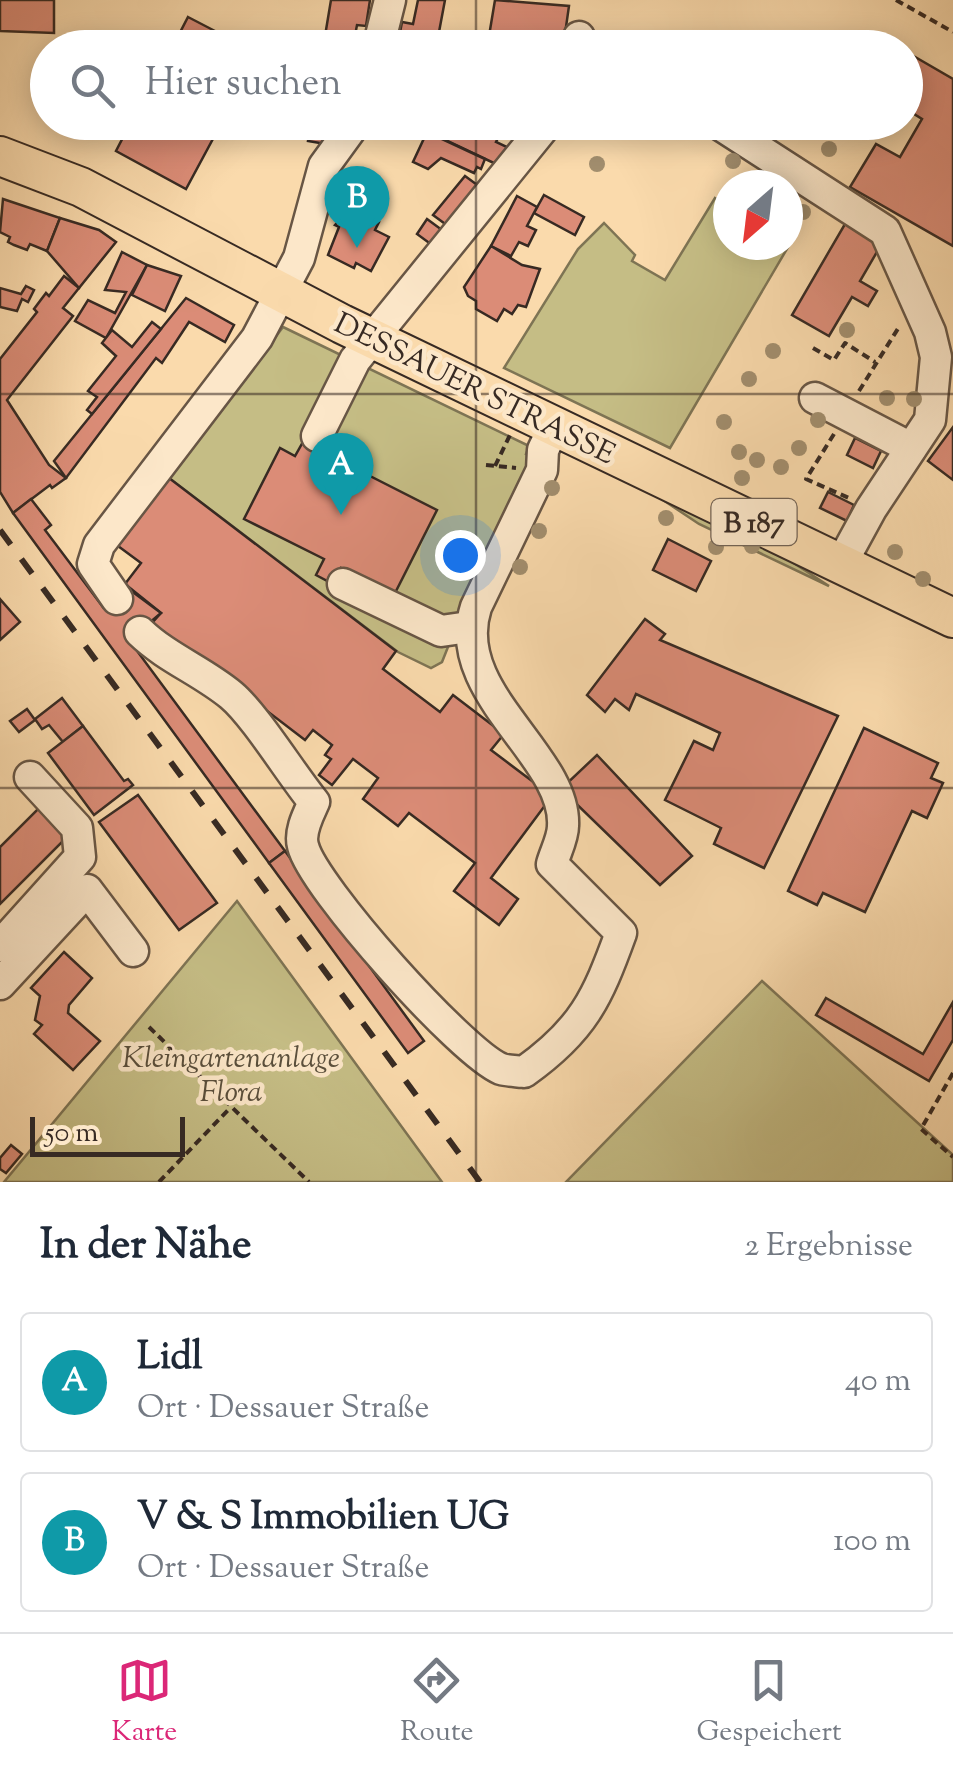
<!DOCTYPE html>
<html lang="de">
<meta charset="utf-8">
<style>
:root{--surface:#fff;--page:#f6f6f7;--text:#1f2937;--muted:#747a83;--line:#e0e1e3;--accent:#db2777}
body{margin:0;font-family:"Sorts Mill Goudy",serif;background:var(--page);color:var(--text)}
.compass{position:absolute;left:713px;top:170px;width:90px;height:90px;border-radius:50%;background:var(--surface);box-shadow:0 5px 25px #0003;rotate:208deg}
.scale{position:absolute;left:30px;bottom:25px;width:155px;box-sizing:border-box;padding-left:10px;border:5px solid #372a23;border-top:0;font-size:28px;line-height:35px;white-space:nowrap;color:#372a23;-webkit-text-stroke:8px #fce7c9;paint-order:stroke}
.you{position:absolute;left:460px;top:555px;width:35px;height:35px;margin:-25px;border:8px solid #fff;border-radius:50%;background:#1a73e8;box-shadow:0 0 0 15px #1a73e833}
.badge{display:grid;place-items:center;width:65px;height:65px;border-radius:50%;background:var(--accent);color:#fff;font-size:32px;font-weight:700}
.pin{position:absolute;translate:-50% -82px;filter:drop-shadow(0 2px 5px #0008)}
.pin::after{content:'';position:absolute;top:52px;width:35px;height:30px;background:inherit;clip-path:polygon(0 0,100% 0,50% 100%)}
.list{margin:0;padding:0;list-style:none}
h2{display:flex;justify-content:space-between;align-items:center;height:130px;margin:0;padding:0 40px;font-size:42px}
h2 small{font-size:32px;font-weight:400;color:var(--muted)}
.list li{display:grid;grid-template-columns:65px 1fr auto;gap:30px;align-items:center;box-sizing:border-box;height:140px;margin:0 20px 20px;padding:0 20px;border:2px solid var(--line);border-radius:10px}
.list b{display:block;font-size:38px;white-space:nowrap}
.list p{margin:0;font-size:32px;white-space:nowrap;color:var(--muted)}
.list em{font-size:32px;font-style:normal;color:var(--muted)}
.icon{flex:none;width:55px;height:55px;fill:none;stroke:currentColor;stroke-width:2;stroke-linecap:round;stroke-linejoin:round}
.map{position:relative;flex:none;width:953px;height:1182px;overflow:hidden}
.search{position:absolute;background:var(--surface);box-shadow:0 5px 25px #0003;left:30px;right:30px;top:30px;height:110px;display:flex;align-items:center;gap:25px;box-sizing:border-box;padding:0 35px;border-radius:55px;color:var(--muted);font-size:38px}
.sheet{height:450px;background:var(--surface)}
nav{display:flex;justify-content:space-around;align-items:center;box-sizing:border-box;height:140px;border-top:2px solid var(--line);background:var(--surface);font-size:28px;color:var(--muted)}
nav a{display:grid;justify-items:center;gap:5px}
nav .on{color:var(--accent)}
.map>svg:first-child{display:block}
.green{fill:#c5bd85;stroke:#7e7454;stroke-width:2.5}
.building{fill:#db8c77;stroke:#372a23;stroke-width:2.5}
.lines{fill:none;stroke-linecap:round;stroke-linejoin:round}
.minor-casing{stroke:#685645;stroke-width:35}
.major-casing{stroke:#372a23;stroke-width:42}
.path{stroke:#372a23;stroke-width:4;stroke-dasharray:8 5;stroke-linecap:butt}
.minor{stroke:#fce7c9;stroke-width:30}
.major{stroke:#fadaac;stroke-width:38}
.rail{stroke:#372a23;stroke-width:6;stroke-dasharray:18 18;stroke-linecap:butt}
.tree{fill:#a28e6e}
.grid{fill:none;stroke:#372a23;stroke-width:2.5;stroke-opacity:0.55}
.labels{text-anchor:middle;stroke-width:9;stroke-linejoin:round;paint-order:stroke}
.shield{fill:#fce7c9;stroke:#726355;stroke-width:2.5}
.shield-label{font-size:28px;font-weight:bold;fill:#372a23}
.street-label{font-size:30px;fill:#372a23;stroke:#fce7c9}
.park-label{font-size:30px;font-style:italic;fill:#5a4f3c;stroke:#fce7c9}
</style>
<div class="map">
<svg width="953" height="1182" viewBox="0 0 953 1182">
<rect width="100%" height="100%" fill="#fadaac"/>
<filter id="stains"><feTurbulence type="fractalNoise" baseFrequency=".002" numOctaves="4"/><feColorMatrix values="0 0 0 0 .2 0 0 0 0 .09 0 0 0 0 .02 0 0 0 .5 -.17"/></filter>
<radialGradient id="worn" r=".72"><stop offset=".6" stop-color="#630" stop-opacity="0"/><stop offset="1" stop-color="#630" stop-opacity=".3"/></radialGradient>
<g class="green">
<path d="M715 198 728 205V245L791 242 670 448 504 368 578 249 604 223 635 255 632 261 665 280Z"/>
<path d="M283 327 529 446 526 454 536 458 467 599 442 662 431 668 398 652 169 478Z"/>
<path d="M660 498 789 560 829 586 699 524Z"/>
<path d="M237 901 442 1182H4Z"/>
<path d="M762 981 953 1155V1182H566Z"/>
</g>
<g class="building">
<path d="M0 0H54V33L0 31Z"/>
<path d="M331 0H370L366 26 357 25 353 46 323 48Z"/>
<path d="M418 0H445L436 48H397L402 22 413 24Z"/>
<path d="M495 0 569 6 563 48H487Z"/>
<path d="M188 17 240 44 245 37 263 47 172 48Z"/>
<path d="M910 54 953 79V246L850 187 876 144 900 157 922 119 906 109V62Z"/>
<path d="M131 122H222L186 189 116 151Z"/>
<path d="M311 122H330L326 144 308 141Z"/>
<path d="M421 122H457L468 128 471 122 484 128 481 134 487 137 490 131 499 136 496 142 507 147 498 165 420 128Z"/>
<path d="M427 132 485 159 481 169 477 167 474 173 441 158 428 169 413 162Z"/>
<path d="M465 176 480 187 448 226 433 215Z"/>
<path d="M544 195 584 217 575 235 534 213Z"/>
<path d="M517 196 537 207 527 226 536 230 528 246 519 242 511 256 491 246Z"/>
<path d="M3 199 60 218 47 251 30 244 27 250 14 245 8 242 10 237 0 232Z"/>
<path d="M345 214 361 222 365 215 379 222 375 230 389 237 371 271 356 263 354 268 328 255 339 227 335 225Z"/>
<path d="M60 218 99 230 116 242 79 288 47 251Z"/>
<path d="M427 219 442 230 432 245 417 234Z"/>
<path d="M845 224 881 245 860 281 877 291 868 306 852 297 829 336 792 315Z"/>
<path d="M491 246 522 265 540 269 526 307 518 305 512 314 504 309 497 321 476 309V301L468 296 464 287Z"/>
<path d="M122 252 147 265 106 338 75 321 88 300 115 313 126 292 105 290Z"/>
<path d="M147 265 181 276 165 311 132 295Z"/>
<path d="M64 276 79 288 63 308 73 316 7 400 49 465 66 478 52 488 50 485 13 513 0 492V359L37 312 34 309 46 293 49 296Z"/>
<path d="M26 286 34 290 28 302 22 299 17 311 0 307V288L21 294Z"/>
<path d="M186 298 234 325 225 342 189 322 162 363 156 358 66 478 54 461Z"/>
<path d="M152 322 161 329 92 414 87 410 97 397 88 391 116 356 102 343 112 330 132 347Z"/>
<path d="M953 427V480L928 461Z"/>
<path d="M855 438 881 451 873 468 847 455Z"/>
<path d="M303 442 437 510 394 595 341 568 333 584 316 575 324 559 244 519 280 448 295 456Z"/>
<path d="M169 478 396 651 383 669 440 712 453 695 504 734 491 750 552 796 491 878 518 899 499 925 454 891 475 863 409 813 398 826 363 799 378 778 353 759 332 785 319 775 331 759 325 755 332 745 313 730 305 740 152 623 161 613 125 584 141 563 118 546Z"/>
<path d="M828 492 854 505 847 521 820 508Z"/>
<path d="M31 499 51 525 45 530 103 607 130 590 161 613 129 640 285 851 269 863 13 513Z"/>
<path d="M668 539 711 561 696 591 653 570Z"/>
<path d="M0 599 20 622 0 640Z"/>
<path d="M645 619 665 634 660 640 838 716 764 868 714 844 721 828 665 800 694 741 713 750 720 733 636 694 629 710 615 699 605 712 587 695Z"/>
<path d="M62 698 83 726 63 742 49 725 42 729 35 719Z"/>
<path d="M27 709 35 720 19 732 10 721Z"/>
<path d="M83 726 124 781 128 779 133 785 94 815 48 753Z"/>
<path d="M864 728 938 763 931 778 943 783 927 818 912 811 865 912 823 893 817 905 788 891Z"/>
<path d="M597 755 692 856 660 885 561 789Z"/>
<path d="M138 795 217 903 179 930 99 822Z"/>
<path d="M40 807 68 836 0 904V847Z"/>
<path d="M285 851 424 1041 408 1053 269 863Z"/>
<path d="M64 952 92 978 69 1005 68 1013 100 1041 73 1070 34 1034 42 1025 35 1020 40 996 31 988Z"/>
<path d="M826 998 923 1054 953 1002V1040L929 1081 816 1015Z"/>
<path d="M11 1145 22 1154 6 1173 0 1169V1158Z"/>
</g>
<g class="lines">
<defs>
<g id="minor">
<path d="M378 48 390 0"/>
<path d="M577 48 579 37"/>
<path d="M716 122 885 231 930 332 936 357 930 420 871 509 841 564"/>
<path d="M815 398 911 448"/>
<path d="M317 436 355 360 548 122"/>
<path d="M343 584 441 631 469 627"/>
<path d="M117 599 93 564 99 545 257 338 299 258 324 166 356 122"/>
<path d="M140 632C167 658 202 671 231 695 255 715 291 774 314 802 308 815 299 832 303 846 313 887 462 1053 501 1069 508 1071 517 1071 524 1072 583 1030 597 999 621 933L552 864C555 853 563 838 563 826 567 755 448 693 476 607L542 470 543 450 554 427"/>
<path d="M0 946 80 857 77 828 30 777"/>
<path d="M0 984 87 890 133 951"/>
</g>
<path id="major" d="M0 156 81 187 342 324 953 618"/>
</defs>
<use href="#minor" class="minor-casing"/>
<use href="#major" class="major-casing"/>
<g class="path">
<path d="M896 0 953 32"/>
<path d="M813 348 834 360 845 343 875 362"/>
<path d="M859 391 899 327"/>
<path d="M834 434 806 479 849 498"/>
<path d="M486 465 516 468"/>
<path d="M495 466 510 435"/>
<path d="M149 1027 309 1182"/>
<path d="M953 1073 921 1129 953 1157"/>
<path d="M159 1182 231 1107"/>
</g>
<use href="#minor" class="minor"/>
<use href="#major" class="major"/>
<path class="rail" d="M0 530 480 1182"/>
</g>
<g class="tree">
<circle cx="829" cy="149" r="8"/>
<circle cx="733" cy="161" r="8"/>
<circle cx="597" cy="164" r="8"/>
<circle cx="803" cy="212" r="8"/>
<circle cx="847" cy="330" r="8"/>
<circle cx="773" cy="351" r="8"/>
<circle cx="749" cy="379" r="8"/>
<circle cx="887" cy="398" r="8"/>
<circle cx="914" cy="399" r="8"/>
<circle cx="818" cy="420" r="8"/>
<circle cx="724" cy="422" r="8"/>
<circle cx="799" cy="448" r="8"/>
<circle cx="739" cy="452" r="8"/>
<circle cx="757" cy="460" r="8"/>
<circle cx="781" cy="467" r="8"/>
<circle cx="742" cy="478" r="8"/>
<circle cx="552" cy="488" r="8"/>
<circle cx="666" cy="518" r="8"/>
<circle cx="539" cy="531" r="8"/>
<circle cx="752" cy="546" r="8"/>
<circle cx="716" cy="547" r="8"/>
<circle cx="895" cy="552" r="8"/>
<circle cx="520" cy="567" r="8"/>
<circle cx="923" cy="579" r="8"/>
</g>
<path class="grid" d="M476 0V48M476 122V1182M0 394H953M0 788H953"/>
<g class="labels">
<rect class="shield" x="711.5" y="499" width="85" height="46" rx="8"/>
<g class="shield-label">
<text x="754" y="532">B 187</text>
</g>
<g class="street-label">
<text transform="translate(475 388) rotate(26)" y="10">DESSAUER STRASSE</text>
</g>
<g class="park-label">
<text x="231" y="1067">Kleingartenanlage<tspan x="231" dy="34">Flora</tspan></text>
</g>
</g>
<rect width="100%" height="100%" filter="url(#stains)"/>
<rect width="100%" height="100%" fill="url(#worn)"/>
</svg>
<svg class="compass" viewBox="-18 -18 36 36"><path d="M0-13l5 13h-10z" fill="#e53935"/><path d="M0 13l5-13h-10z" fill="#747a83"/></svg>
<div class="scale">50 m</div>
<div class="you"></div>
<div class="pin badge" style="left:341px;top:515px;background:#0f9aa8">A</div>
<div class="pin badge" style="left:357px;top:248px;background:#0f9aa8">B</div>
<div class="search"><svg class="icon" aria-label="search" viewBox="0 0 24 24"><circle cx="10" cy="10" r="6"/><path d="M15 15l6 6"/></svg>Hier suchen</div>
</div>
<section class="sheet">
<h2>In der Nähe<small>2 Ergebnisse</small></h2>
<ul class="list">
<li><span class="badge" style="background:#0f9aa8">A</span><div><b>Lidl</b><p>Ort · Dessauer Straße</p></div><em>40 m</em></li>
<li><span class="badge" style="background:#0f9aa8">B</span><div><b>V &amp; S Immobilien UG</b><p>Ort · Dessauer Straße</p></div><em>100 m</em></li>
</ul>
</section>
<nav>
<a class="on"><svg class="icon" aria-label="map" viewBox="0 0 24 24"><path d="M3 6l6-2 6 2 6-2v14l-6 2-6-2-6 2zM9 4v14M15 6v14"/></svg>Karte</a>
<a><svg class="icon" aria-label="directions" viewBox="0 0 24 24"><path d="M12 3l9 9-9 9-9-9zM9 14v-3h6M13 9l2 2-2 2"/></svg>Route</a>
<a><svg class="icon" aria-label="saved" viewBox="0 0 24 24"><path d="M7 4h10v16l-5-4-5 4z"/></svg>Gespeichert</a>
</nav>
